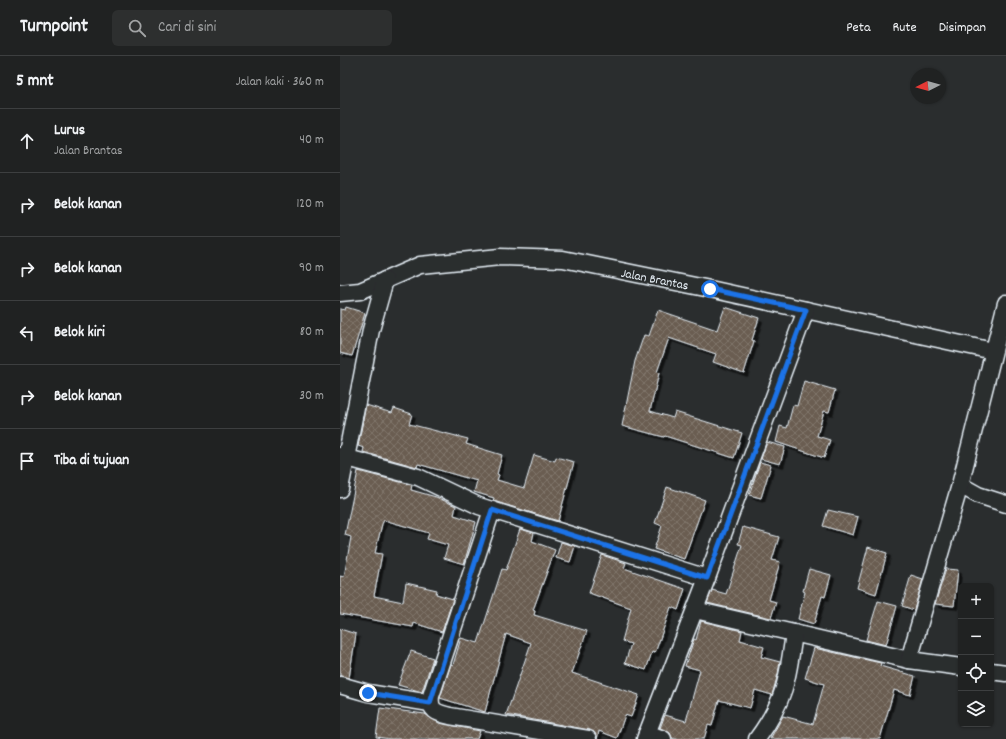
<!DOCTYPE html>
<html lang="id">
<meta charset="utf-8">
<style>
:root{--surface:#202222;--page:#2d2f2f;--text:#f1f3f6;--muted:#a2a4a5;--line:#3d3f40}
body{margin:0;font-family:Dekko,sans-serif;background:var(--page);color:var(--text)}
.controls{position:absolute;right:12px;bottom:12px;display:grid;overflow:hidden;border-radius:6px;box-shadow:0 1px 3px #0004}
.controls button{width:36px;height:36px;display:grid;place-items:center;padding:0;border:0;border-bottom:1px solid var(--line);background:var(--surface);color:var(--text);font:20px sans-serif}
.compass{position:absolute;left:570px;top:12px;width:36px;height:36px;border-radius:50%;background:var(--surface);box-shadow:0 1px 3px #0004;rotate:264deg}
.stop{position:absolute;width:12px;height:12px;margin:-9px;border:3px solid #1a73e8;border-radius:50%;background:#fff}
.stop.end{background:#1a73e8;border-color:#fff;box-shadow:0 1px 4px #0008}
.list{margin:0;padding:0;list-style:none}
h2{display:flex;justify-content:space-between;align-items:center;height:52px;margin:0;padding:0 16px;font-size:17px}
h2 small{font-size:13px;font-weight:400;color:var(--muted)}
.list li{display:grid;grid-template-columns:26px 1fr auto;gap:12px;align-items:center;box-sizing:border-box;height:64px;padding:0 16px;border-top:1px solid var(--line)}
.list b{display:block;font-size:15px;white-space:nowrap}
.list p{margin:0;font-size:13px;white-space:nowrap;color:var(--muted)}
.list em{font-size:13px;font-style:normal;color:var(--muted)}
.icon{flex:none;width:22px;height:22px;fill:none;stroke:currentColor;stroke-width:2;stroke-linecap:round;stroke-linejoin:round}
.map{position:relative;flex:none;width:666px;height:683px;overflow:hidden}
header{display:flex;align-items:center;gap:24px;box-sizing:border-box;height:56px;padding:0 20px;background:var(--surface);border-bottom:1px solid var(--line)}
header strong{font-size:19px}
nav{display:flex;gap:22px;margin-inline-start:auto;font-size:14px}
.search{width:280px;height:36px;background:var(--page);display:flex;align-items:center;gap:10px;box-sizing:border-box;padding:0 14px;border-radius:6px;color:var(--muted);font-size:15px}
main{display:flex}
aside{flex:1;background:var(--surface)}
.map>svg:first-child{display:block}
.building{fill:url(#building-cross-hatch);stroke:#e8f1f8;filter:url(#shadow)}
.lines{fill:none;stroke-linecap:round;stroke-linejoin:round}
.minor-casing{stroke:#e8f1f8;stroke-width:19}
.minor{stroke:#2a2d2e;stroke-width:16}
.route{stroke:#1a73e8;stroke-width:5}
.labels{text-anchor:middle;stroke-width:3;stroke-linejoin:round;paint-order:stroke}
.street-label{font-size:13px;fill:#e8f1f8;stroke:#2a2d2e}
</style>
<header>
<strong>Turnpoint</strong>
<div class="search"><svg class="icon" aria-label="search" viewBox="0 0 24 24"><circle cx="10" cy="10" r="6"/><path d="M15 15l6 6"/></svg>Cari di sini</div>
<nav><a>Peta</a><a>Rute</a><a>Disimpan</a></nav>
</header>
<main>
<aside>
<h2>5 mnt<small>Jalan kaki · 360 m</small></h2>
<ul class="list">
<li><svg class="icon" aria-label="ahead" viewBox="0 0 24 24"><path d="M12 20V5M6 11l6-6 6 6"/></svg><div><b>Lurus</b><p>Jalan Brantas</p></div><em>40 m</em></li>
<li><svg class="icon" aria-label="right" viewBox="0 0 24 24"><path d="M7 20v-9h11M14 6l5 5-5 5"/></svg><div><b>Belok kanan</b></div><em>120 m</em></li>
<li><svg class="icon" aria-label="right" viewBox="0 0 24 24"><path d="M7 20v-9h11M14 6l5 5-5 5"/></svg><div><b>Belok kanan</b></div><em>90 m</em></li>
<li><svg class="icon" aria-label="left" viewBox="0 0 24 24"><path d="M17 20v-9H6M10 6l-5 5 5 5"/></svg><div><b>Belok kiri</b></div><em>80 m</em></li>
<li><svg class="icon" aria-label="right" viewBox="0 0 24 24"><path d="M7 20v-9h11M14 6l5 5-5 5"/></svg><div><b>Belok kanan</b></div><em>30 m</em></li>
<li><svg class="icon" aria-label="arrive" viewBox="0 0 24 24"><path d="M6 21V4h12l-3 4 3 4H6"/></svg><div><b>Tiba di tujuan</b></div></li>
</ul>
</aside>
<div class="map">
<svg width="666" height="683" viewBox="0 0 666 683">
<defs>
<pattern id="building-cross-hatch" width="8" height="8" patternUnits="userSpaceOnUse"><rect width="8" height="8" fill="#6a5d51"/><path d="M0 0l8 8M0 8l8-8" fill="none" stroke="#7f756b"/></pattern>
<filter id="shadow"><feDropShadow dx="3.5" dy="3.5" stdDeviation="0" flood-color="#0009"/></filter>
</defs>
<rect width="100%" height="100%" fill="#2a2d2e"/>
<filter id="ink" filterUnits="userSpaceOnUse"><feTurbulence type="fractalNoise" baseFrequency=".025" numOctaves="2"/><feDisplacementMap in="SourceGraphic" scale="8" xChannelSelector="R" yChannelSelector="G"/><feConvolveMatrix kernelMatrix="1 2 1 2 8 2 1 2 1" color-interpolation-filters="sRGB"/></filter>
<g filter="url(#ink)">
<g class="building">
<path d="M6 251 25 257 12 300 0 297V253L5 254Z"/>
<path d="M385 251 419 262 412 284 414 285 404 317 373 306 376 298 329 282 317 316 319 317 310 355 333 362 335 356 402 377 394 402 325 380 324 381 282 370 295 305 304 279 309 280 318 254 377 274Z"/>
<path d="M464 325 495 334 489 356 484 355 477 380 490 384 484 402 436 386 440 370 447 372 453 349 457 350Z"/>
<path d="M26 349 52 357 54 352 72 358 69 368 128 383 126 388 162 399 157 418 159 419 157 424 184 432 194 399 215 405 216 401 234 406 218 465 153 445 154 442 134 436 137 425 78 408 77 411 23 396 24 392 18 390Z"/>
<path d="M427 386 445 391 440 408 421 403Z"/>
<path d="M420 406 431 409 421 442 409 439Z"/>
<path d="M18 415 72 429 71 434 96 441 116 450 114 459 136 466 124 508 104 502 108 489 87 483 89 477 44 464 42 468 35 497 42 498 34 540 63 546 66 527 97 534 96 538 113 543 102 576 74 567 73 571 0 558V520L4 521 11 481 5 479Z"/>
<path d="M327 431 365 444 344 503 314 493 322 470 315 467Z"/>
<path d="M488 454 518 461 513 479 483 470Z"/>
<path d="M403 471 439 481 432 504 440 506 429 544 436 546 431 562 367 547 372 534 386 538 402 489 398 488Z"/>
<path d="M180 473 194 477 192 485 215 494 193 554 195 555 194 559 247 575 232 617 299 639 291 661 285 659 277 682 259 675 257 683 254 676 250 674 166 659 191 587 166 578 145 656 100 642 111 608 113 609 121 582 138 587 162 513 166 514Z"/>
<path d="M221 486 235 490 230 506 216 502Z"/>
<path d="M528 491 547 497 536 538 517 532Z"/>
<path d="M262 499 286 507 284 512 345 533 338 554 331 551 315 597 312 596 306 614 285 607 291 588 282 585 291 552 249 537Z"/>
<path d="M469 513 491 519 485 541 482 540 474 568 458 563 465 536 463 535Z"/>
<path d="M606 513 618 514 614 550 595 548Z"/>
<path d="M571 519 583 523 574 554 562 550Z"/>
<path d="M538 545 557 550 546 589 526 584Z"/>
<path d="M361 565 402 575 400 584 424 591 421 601 440 606 438 618 432 639 415 634 410 652 379 644 372 670 368 669 364 683H335L332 682 330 677 320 672 325 659 346 665 360 614 345 610 354 583 356 584Z"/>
<path d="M0 573 16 578 9 622 0 620Z"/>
<path d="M474 592 541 607 540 610 575 620 570 639 554 634 540 683H430L443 660 473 668 484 628 465 622Z"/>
<path d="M71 595 93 602 82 636 58 629Z"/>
<path d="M40 652 85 658 99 667 140 675 137 683H50L36 681Z"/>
</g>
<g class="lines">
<defs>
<g id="minor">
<path d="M0 237 20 235 80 209 160 201 223 203 370 233 653 295"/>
<path d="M0 400 78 421 139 450 367 522"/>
<path d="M620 429 638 439 666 448"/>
<path d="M0 433 31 274 45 224"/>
<path d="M152 454 91 640C89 655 97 657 110 660L248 683"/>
<path d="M355 554 569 604"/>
<path d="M621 611 569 604 620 429 666 247"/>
<path d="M651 615 666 617"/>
<path d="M0 629 28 637 90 647"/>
<path d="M307 677 323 683"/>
<path d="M305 683 367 522 466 254"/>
<path d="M417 683C445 645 448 622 454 577"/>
</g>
</defs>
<use href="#minor" class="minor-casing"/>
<use href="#minor" class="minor"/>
</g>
</g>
<g class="lines" filter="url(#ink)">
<path class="route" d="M28 637 90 647 152 454 367 522 466 254 370 233"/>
</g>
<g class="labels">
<g class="street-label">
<text transform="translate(315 222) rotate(11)" y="5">Jalan Brantas</text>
</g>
</g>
</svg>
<div class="controls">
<button>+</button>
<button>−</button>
<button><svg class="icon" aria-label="locate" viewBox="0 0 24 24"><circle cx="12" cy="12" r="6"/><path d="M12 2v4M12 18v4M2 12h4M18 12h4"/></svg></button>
<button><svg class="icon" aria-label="layers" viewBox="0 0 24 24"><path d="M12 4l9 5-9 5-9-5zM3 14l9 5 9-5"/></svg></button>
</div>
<svg class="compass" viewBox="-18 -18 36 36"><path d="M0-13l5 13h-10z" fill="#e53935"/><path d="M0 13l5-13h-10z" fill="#a2a4a5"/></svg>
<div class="stop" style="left:370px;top:233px"></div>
<div class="stop end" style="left:28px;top:637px"></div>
</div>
</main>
